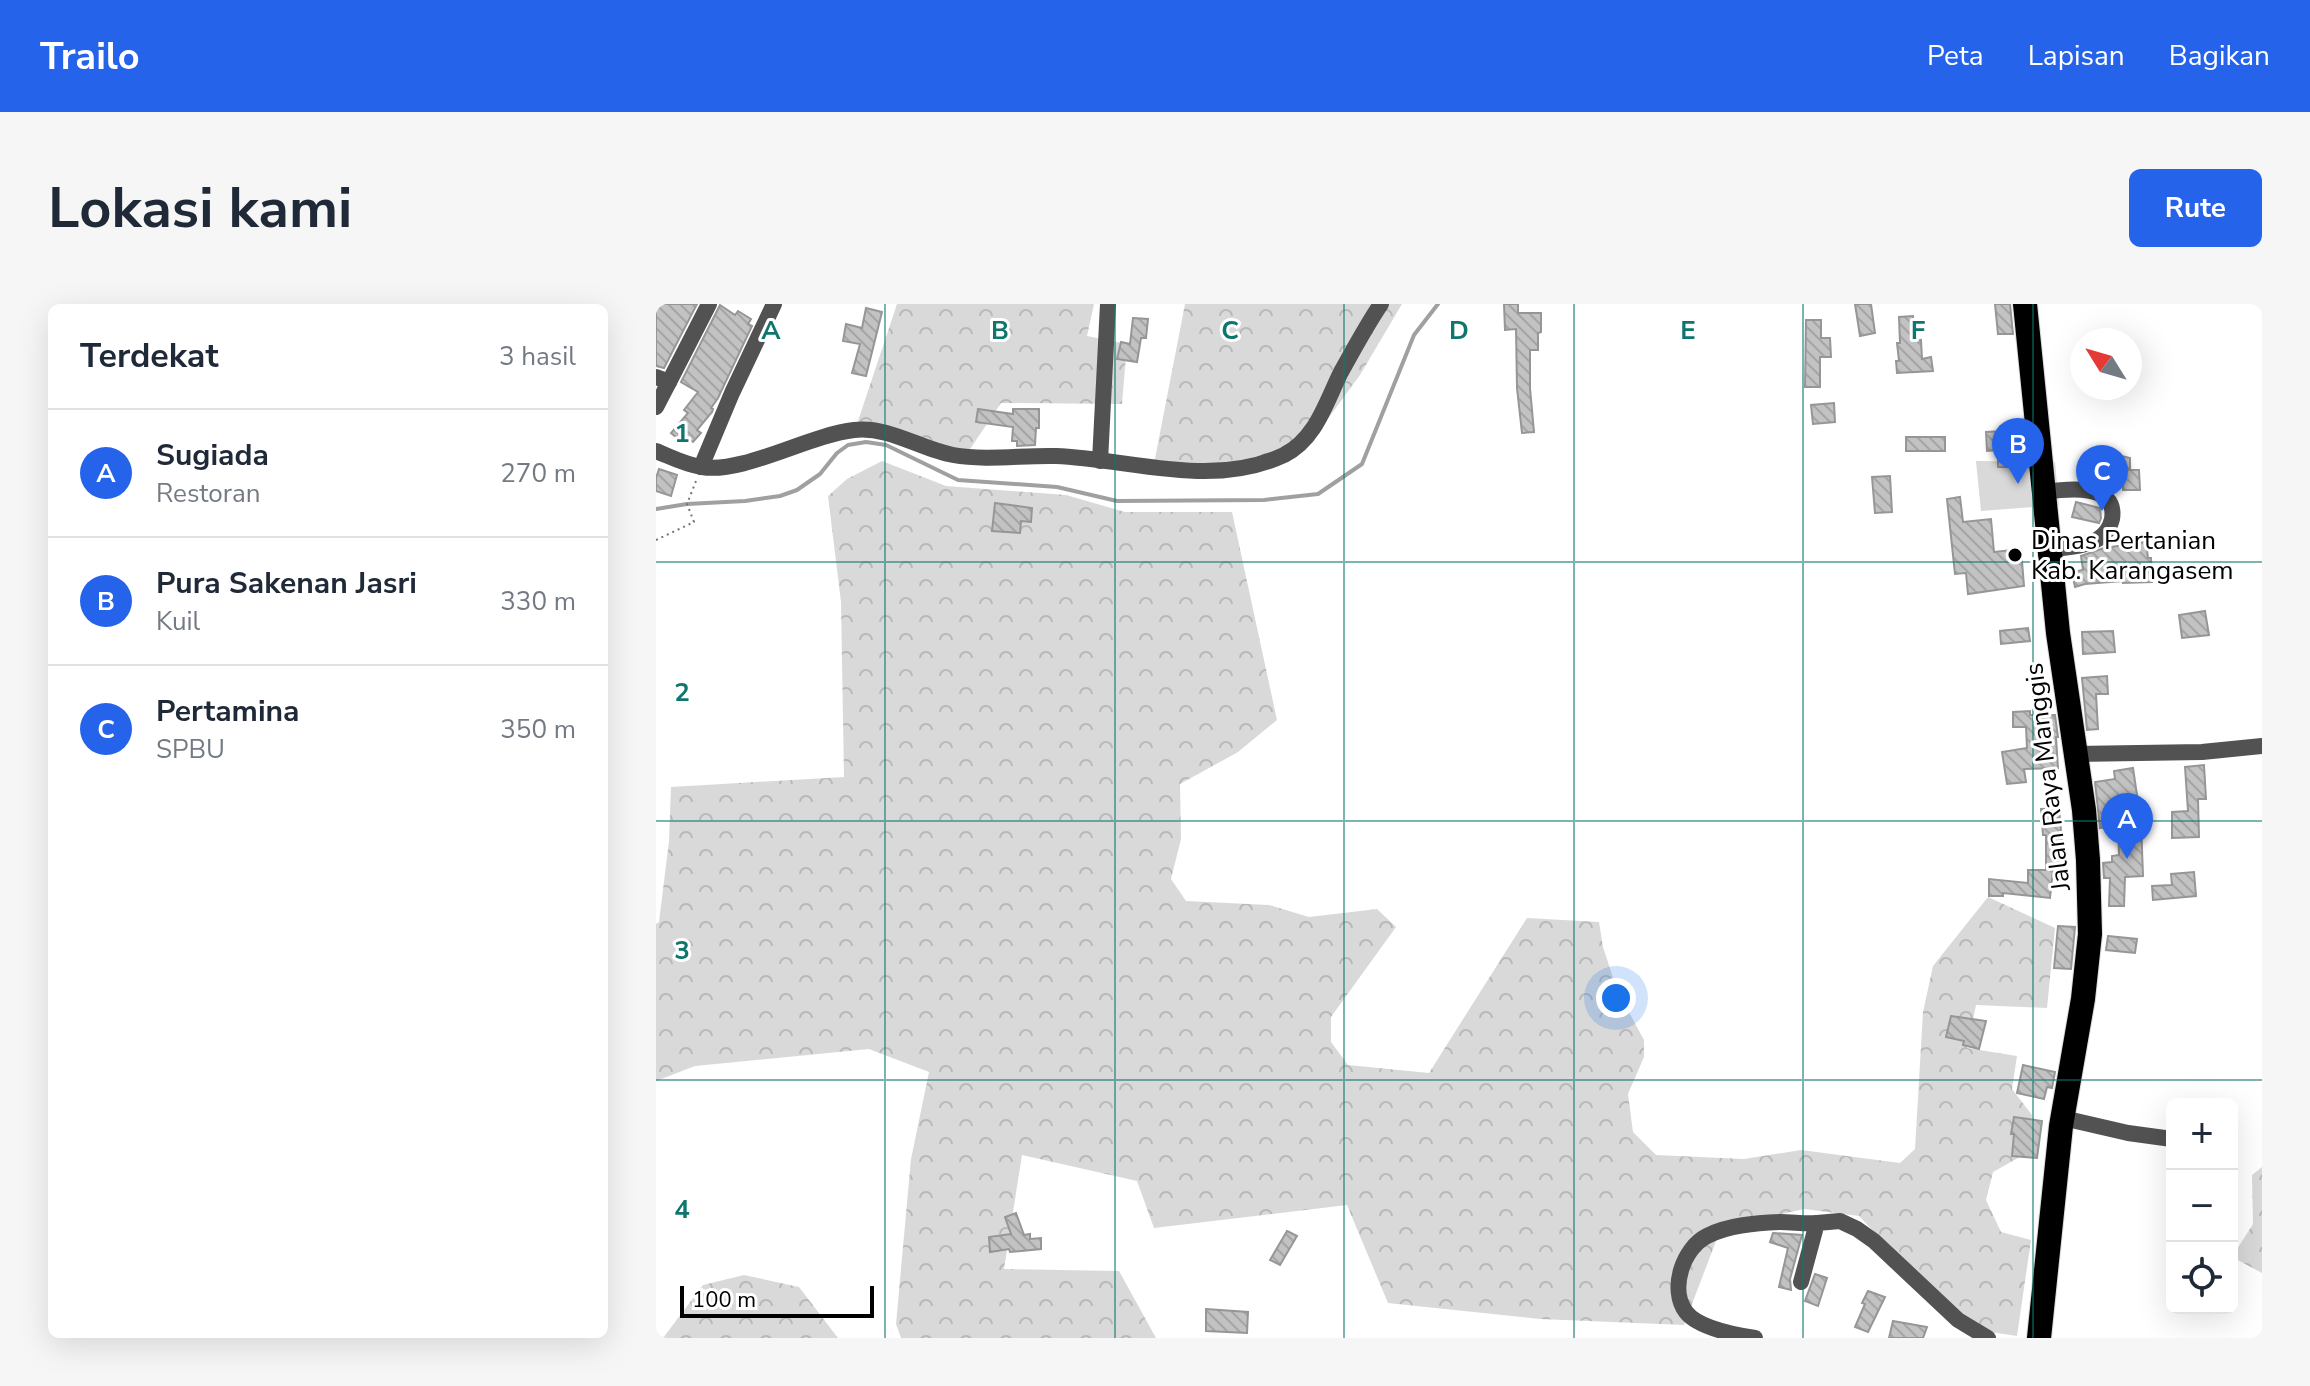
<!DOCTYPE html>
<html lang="id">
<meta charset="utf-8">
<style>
:root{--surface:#fff;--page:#f6f6f7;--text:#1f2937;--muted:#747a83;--line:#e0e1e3;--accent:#2563eb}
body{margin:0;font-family:"Nunito Sans",sans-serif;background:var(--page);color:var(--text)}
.controls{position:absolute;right:24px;bottom:24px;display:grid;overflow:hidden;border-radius:12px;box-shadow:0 8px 32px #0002}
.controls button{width:72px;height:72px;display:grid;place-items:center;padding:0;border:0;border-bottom:2px solid var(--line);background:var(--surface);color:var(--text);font:40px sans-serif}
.compass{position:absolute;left:1414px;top:24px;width:72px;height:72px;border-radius:50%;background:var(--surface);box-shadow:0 8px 32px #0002;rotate:307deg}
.scale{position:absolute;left:24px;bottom:20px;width:194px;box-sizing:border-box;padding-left:8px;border:4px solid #000;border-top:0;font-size:22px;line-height:28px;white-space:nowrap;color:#000;-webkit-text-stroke:6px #fff;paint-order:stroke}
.you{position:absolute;left:960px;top:694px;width:28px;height:28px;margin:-20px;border:6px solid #fff;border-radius:50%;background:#1a73e8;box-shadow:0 0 0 12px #1a73e833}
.badge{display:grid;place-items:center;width:52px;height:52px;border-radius:50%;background:var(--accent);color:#fff;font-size:26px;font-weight:700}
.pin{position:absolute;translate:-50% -66px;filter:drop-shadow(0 2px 4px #0008)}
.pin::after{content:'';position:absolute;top:42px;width:28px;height:24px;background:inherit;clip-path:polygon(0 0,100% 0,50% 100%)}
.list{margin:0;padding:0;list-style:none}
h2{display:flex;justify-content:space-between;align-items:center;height:104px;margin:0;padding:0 32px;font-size:34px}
h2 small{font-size:26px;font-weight:400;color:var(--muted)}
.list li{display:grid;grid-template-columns:52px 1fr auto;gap:24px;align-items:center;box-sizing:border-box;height:128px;padding:0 32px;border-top:2px solid var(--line)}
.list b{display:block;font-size:30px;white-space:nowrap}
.list p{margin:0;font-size:26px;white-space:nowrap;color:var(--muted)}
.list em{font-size:26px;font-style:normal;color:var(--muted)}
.icon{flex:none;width:44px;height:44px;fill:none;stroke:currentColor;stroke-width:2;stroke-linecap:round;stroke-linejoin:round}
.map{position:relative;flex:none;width:1606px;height:1034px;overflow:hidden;border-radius:12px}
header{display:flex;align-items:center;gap:48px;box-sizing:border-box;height:112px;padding:0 40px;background:var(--accent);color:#fff}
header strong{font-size:38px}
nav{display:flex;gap:44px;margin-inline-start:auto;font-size:28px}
.intro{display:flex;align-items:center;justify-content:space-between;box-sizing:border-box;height:192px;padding:0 48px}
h1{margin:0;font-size:56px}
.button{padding:20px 36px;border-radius:12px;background:var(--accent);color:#fff;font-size:28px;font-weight:700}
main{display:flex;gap:48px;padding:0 48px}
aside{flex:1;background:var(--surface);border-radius:12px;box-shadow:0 8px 32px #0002}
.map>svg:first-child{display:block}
.grass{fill:#d9d9d9}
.forest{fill:url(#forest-crowns)}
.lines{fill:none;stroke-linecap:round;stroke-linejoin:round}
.stream{stroke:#a0a0a0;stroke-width:4}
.building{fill:url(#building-back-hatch);stroke:#969696;stroke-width:2}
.highway-casing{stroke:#dbdbdb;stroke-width:26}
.path{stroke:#747474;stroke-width:2;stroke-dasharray:2 4;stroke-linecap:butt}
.minor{stroke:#525252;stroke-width:16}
.highway{stroke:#000;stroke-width:24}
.grid{fill:none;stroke:#0f766e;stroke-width:2;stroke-opacity:0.55}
.poi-dot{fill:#000;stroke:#fff;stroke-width:3}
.labels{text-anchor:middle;stroke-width:6;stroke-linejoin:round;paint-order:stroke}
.poi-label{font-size:26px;fill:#000;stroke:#fff;text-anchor:start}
.street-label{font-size:26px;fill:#000;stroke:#fff}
.grid-label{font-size:26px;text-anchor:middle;font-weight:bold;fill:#0f766e;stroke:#fff;stroke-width:6;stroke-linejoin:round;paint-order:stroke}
</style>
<header>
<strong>Trailo</strong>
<nav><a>Peta</a><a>Lapisan</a><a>Bagikan</a></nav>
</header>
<div class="intro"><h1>Lokasi kami</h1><a class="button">Rute</a></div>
<main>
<aside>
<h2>Terdekat<small>3 hasil</small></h2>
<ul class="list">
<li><span class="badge">A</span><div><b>Sugiada</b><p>Restoran</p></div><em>270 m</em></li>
<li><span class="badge">B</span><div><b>Pura Sakenan Jasri</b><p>Kuil</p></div><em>330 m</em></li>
<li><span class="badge">C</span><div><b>Pertamina</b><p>SPBU</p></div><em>350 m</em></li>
</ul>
</aside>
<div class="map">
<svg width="1606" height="1034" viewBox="0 0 1606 1034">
<defs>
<pattern id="forest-crowns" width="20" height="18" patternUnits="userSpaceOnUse" patternTransform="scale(2)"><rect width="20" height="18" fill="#d9d9d9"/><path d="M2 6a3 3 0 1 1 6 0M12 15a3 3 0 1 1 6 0" fill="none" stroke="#b8b8b8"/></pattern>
<pattern id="building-back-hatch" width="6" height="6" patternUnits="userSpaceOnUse" patternTransform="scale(2)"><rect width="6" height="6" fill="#c2c2c2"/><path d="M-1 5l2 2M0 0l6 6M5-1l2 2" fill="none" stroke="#a5a5a5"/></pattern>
</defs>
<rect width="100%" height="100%" fill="#fff"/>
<path class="grass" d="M1320 157 1399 158 1403 201 1325 207Z"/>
<g class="forest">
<path d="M241 0H438L431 32 471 40 466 100 345 99 308 154 234 131 197 132Z"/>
<path d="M529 0H746L704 71 652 142 628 154 497 165Z"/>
<path d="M226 157 290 182 410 191 469 208H576L621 416 582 448 524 480 525 535 515 575 530 597 613 601 653 613 721 605 740 623 675 713V738L692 761 773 769 871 614 943 618 947 643 961 686 988 736V753L972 790 977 828 1000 851 1088 855 1145 846 1244 859 1259 845 1267 708 1277 662 1332 593 1399 624 1391 704 1320 701 1311 744 1361 752 1356 785 1376 811 1369 850 1337 868 1330 896 1345 928 1375 936 1361 1032 1315 1025 1279 991 1203 912 1148 905 1065 924 1028 1021 884 1015 732 999 691 901 498 924 481 877 366 851 348 965 463 967 500 1034H245L240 1020 255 855 273 768 213 745 39 762 0 777V620L3 618 13 537 15 483 188 473 185 298 172 192 191 175Z"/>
<path d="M1606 863V969L1576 953 1597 920 1596 871Z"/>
<path d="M88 971 143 983 182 1034H7L47 981Z"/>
</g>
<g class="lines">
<path class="stream" d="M0 205 31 200 89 197 124 192 141 186 164 170 181 149 192 141 210 138 230 141 302 176 401 183 461 197 608 196 662 190 706 160 758 31 782 0"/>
</g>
<g class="building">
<path d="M0 0H41L8 64 0 62Z"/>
<path d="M848 0H862V9H885V28L882 29V46H874V84L878 128 866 129 861 84 860 25 849 26Z"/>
<path d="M1199 0H1215L1219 29 1204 32Z"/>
<path d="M1339 0H1354L1357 30H1342Z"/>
<path d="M64 1 79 11 82 7 95 15 92 20 96 22 62 94 55 104 57 105 56 108 41 126 45 129 37 138 33 135 29 140 15 129 32 109 28 106 42 88 25 78Z"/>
<path d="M210 4 226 8 210 72 196 69 204 40 187 37 190 20 206 24Z"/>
<path d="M1257 12 1259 37 1265 36 1266 55 1275 53 1277 67 1241 69 1240 57H1243L1241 39H1244L1243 13Z"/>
<path d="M477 14 492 15 490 34H485L481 58 461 55 465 38 474 40Z"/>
<path d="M1150 16H1165V34H1174L1175 53H1164V83H1149Z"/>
<path d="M1178 99 1179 118 1157 120 1155 101Z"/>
<path d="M322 105 357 110V105H383V124H380L379 141 361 142V137H356L357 123 320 118Z"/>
<path d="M1367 126 1369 145 1362 146V163H1342V146L1331 147 1330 128Z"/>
<rect x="1250" y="133" width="39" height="14"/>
<path d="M1449 148 1474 154V164L1450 166Z"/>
<path d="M3 165 21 171 15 192 0 187V174Z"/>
<path d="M1466 166H1483L1484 186H1467Z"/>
<path d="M1234 172 1236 208 1219 209 1216 173Z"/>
<path d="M1304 193 1307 218 1335 215 1338 248 1365 245 1368 282 1312 290 1310 269 1299 270 1291 195Z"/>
<path d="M1420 198 1444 204 1445 214 1443 219 1416 213Z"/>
<path d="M339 199 376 204 375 218 365 217 364 229 336 227Z"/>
<path d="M1490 238 1492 254H1495L1496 278 1467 279V277L1429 280 1419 283 1416 268 1427 266 1425 252 1448 244Z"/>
<path d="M1549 307 1553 331 1526 334 1523 311Z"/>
<path d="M1372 324 1374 337 1345 340 1344 327Z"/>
<path d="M1457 327 1459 348 1427 350 1426 328Z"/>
<path d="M1451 372 1452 390H1440L1442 425 1431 426 1426 374Z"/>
<path d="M1374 407V411H1399L1402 433H1400L1402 464 1368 465 1370 478 1351 480 1346 448 1371 444 1370 423H1357V408Z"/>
<path d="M1548 461 1550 495H1542L1543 533 1516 534V508L1532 507 1529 463Z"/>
<path d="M1477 464 1485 518 1487 572 1469 573 1468 602H1453L1454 574H1448L1447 559 1456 558V552L1463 551 1462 521 1444 524 1439 478 1459 475 1458 467Z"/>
<path d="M1403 504 1406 538H1410V564L1390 565V531H1387L1385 505Z"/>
<path d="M1372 566H1397L1394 594 1347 589V592H1333V575L1372 579Z"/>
<path d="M1538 568 1540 592 1497 596 1496 582 1516 581 1515 570Z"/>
<path d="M1402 622 1419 623 1415 665 1398 664Z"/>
<path d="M1452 632 1481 635 1479 649 1450 646Z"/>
<path d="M1295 712 1330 717 1323 745 1307 741 1308 737 1290 733Z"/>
<path d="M1367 761 1399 768 1396 784 1391 783 1388 795 1361 789Z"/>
<path d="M1358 813 1386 817 1381 854 1356 852 1358 830H1355Z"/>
<path d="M360 909 368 931 374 930V935L385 934V945L354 948 353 945 334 948 333 933 355 930 349 913Z"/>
<path d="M631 927 641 932 624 961 614 956Z"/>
<path d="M1117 929 1146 931 1134 975 1135 986 1123 983 1132 944 1114 938Z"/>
<path d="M1159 970 1171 974 1162 1002 1149 997Z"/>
<path d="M1212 987 1229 993 1212 1028 1199 1023 1209 1000 1206 999Z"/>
<path d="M550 1005 592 1008 591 1029 550 1027Z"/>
<path d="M1237 1017 1271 1023 1267 1034H1233Z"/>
</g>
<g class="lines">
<defs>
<path id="highway" d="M1369 0 1402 329 1428 506 1432 556 1434 630 1427 695 1405 822 1383 1034"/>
</defs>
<use href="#highway" class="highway-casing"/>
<path class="path" d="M0 236 38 218 31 200 40 177"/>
<g class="minor">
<path d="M0 73 13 78 0 103"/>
<path d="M13 78 53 0"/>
<path d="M0 147C15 153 30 161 46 163 87 170 153 131 198 126 233 122 264 145 297 151 331 157 366 151 400 152 475 155 555 185 628 151 660 135 670 98 685 68 698 45 710 22 725 0"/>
<path d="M444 157 452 0"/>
<path d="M45 163 76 89 118 0"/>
<path d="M1388 188C1409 185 1462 178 1456 215 1454 224 1450 230 1442 235 1429 243 1409 243 1394 246"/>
<path d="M1419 450 1546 448 1606 442"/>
<path d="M1407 814 1472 829 1516 835"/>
<path d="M1145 978 1161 919 1184 917 1201 925 1218 937 1302 1016 1332 1034"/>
<path d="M1099 1034C1080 1031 1042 1024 1030 1008 1013 985 1027 944 1051 932 1072 921 1101 919 1124 918 1137 918 1149 920 1161 919"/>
</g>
<use href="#highway" class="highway"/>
</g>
<path class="grid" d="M229 0V1034M459 0V1034M688 0V1034M918 0V1034M1147 0V1034M1377 0V1034M0 258H1606M0 517H1606M0 776H1606"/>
<circle class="poi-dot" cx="1359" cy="251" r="8"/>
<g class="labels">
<g class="poi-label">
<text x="1375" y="245">Dinas Pertanian<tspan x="1375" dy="30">Kab. Karangasem</tspan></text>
</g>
<g class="street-label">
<text transform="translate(1391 473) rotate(-97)" y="9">Jalan Raya Manggis</text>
</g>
</g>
<g class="grid-label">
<text x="115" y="35">A</text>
<text x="344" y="35">B</text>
<text x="574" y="35">C</text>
<text x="803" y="35">D</text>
<text x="1032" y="35">E</text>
<text x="1262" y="35">F</text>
<text x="26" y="138">1</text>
<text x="26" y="397">2</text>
<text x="26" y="655">3</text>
<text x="26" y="914">4</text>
</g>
</svg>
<div class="controls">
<button>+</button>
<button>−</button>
<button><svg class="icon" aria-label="locate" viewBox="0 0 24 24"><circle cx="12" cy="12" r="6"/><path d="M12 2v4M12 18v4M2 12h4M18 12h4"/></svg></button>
</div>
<svg class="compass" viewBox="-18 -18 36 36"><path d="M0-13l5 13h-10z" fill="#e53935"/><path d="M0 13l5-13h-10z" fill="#747a83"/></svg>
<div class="scale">100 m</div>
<div class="you"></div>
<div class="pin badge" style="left:1471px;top:555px">A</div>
<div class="pin badge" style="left:1362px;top:180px">B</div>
<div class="pin badge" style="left:1446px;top:207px">C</div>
</div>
</main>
